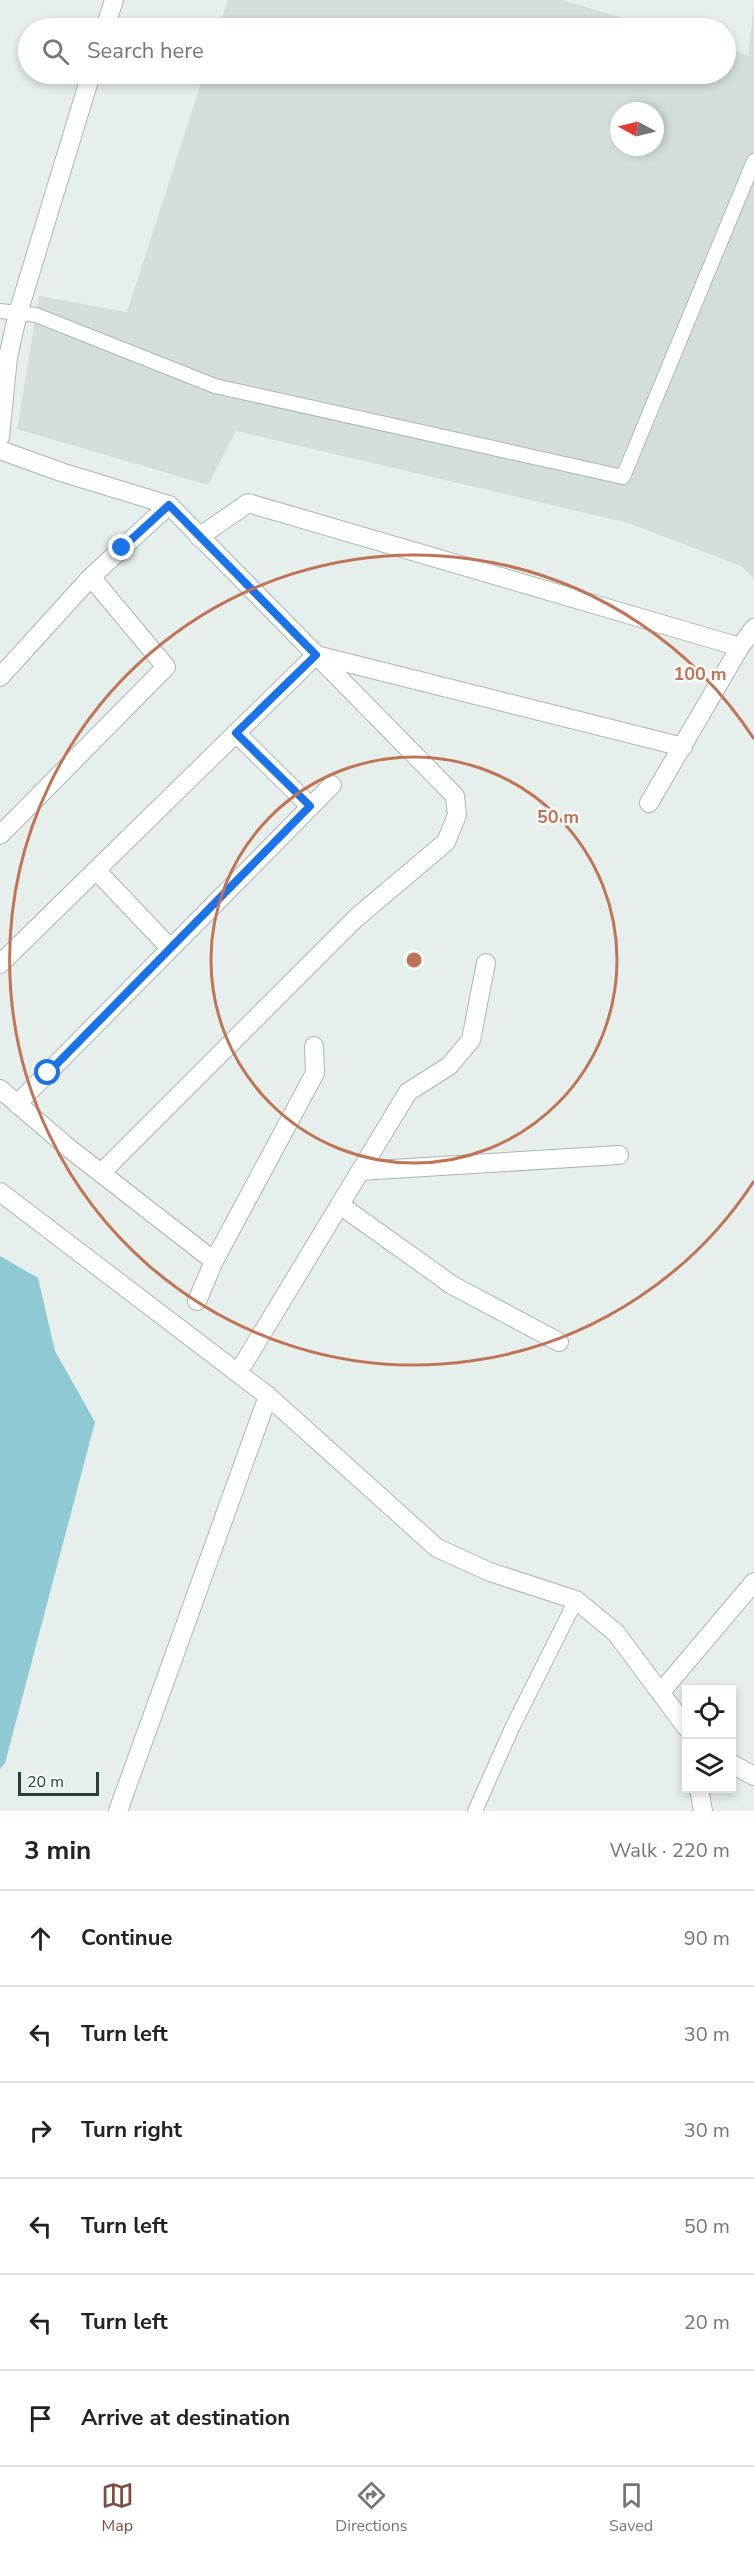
<!DOCTYPE html>
<meta charset="utf-8">
<style>
:root{--surface:#fff;--page:#f2f2f2;--text:#222;--muted:#767676;--line:#e0e0e0;--accent:#804e3d}
body{margin:0;font-family:"Nunito Sans",sans-serif;background:var(--page);color:var(--text)}
.controls{position:absolute;right:18px;bottom:18px;display:grid;overflow:hidden;border-radius:0px;box-shadow:0 3px 9px #0003}
.controls button{width:54px;height:54px;display:grid;place-items:center;padding:0;border:0;border-bottom:2px solid var(--line);background:var(--surface);color:var(--text);font:30px sans-serif}
.compass{position:absolute;left:610px;top:102px;width:54px;height:54px;border-radius:50%;background:var(--surface);box-shadow:0 3px 9px #0003;rotate:277deg}
.scale{position:absolute;left:18px;bottom:15px;width:81px;box-sizing:border-box;padding-left:6px;border:3px solid #24423a;border-top:0;font-size:16px;line-height:21px;white-space:nowrap;color:#24423a;-webkit-text-stroke:4px #f7fbf9;paint-order:stroke}
.stop{position:absolute;width:18px;height:18px;margin:-14px;border:4px solid #1a73e8;border-radius:50%;background:#fff}
.stop.end{background:#1a73e8;border-color:#fff;box-shadow:0 2px 6px #0008}
.list{margin:0;padding:0;list-style:none}
h2{display:flex;justify-content:space-between;align-items:center;height:78px;margin:0;padding:0 24px;font-size:26px}
h2 small{font-size:20px;font-weight:400;color:var(--muted)}
.list li{display:grid;grid-template-columns:39px 1fr auto;gap:18px;align-items:center;box-sizing:border-box;height:96px;padding:0 24px;border-top:2px solid var(--line)}
.list b{display:block;font-size:22px;white-space:nowrap}
.list em{font-size:20px;font-style:normal;color:var(--muted)}
.icon{flex:none;width:33px;height:33px;fill:none;stroke:currentColor;stroke-width:2;stroke-linecap:round;stroke-linejoin:round}
.map{position:relative;flex:none;width:754px;height:1811px;overflow:hidden}
.search{position:absolute;background:var(--surface);box-shadow:0 3px 9px #0003;left:18px;right:18px;top:18px;height:66px;display:flex;align-items:center;gap:15px;box-sizing:border-box;padding:0 21px;border-radius:33px;color:var(--muted);font-size:22px}
.sheet{height:654px;background:var(--surface)}
nav{display:flex;justify-content:space-around;align-items:center;box-sizing:border-box;height:84px;border-top:2px solid var(--line);background:var(--surface);font-size:16px;color:var(--muted)}
nav a{display:grid;justify-items:center;gap:3px}
nav .on{color:var(--accent)}
.map>svg:first-child{display:block}
.built{fill:#d4dfda;fill-rule:evenodd}
.water{fill:#8ec9d4}
.lines{fill:none;stroke-linecap:round;stroke-linejoin:round}
.service-casing{stroke:#a8b8b2;stroke-width:16}
.minor-casing{stroke:#a8b8b2;stroke-width:20}
.service{stroke:#fff;stroke-width:14}
.minor{stroke:#fff;stroke-width:18}
.route{stroke:#1a73e8;stroke-width:8}
.ring{fill:none;stroke:#c07456;stroke-width:3}
.centre{fill:#c07456;stroke:#f7fbf9;stroke-width:3}
.ring-label{font-size:18px;text-anchor:middle;font-weight:bold;fill:#c07456;stroke:#f7fbf9;stroke-width:5;stroke-linejoin:round;paint-order:stroke}
</style>
<div class="map">
<svg width="754" height="1811" viewBox="0 0 754 1811">
<rect width="100%" height="100%" fill="#e6efeb"/>
<g class="built">
<path d="M228 0H562L657 28H218Z"/>
<path d="M754 6V579L741 566 628 523 236 431 208 485 17 429 39 296 127 312 204 74H726V49L748 55ZM619 111H655V147H619Z"/>
</g>
<path class="water" d="M0 1256 38 1278 55 1351 95 1422 5 1763 0 1769Z"/>
<g class="lines">
<defs>
<g id="service">
<path d="M0 311 36 315 215 386 623 477 754 161"/>
<path d="M475 1811 512 1728 576 1600"/>
</g>
<g id="minor">
<path d="M105 28 114 0"/>
<path d="M0 437 8 357 18 313 91 74"/>
<path d="M0 450 61 472 169 505 455 796 457 815 446 842 356 918 101 1173"/>
<path d="M199 537 248 503 740 647 649 803"/>
<path d="M740 647 754 628"/>
<path d="M0 677 91 577 169 505"/>
<path d="M236 733 310 806"/>
<path d="M0 835 166 667 91 577"/>
<path d="M96 870 170 948"/>
<path d="M0 964 316 655 683 747"/>
<path d="M0 1089 70 1149 214 1261"/>
<path d="M17 1104 332 785"/>
<path d="M360 1171 619 1155"/>
<path d="M0 1192 268 1396 437 1548 490 1572 576 1600 616 1633 686 1727"/>
<path d="M340 1205 452 1285 559 1342"/>
<path d="M197 1301 214 1261 315 1073 314 1046"/>
<path d="M238 1373 408 1092 449 1066 471 1040 486 963"/>
<path d="M661 1692 754 1582"/>
<path d="M732 1764 754 1776"/>
<path d="M699 1788 703 1811"/>
<path d="M118 1811 268 1396"/>
</g>
</defs>
<use href="#service" class="service-casing"/>
<use href="#minor" class="minor-casing"/>
<use href="#service" class="service"/>
<use href="#minor" class="minor"/>
</g>
<g class="lines">
<path class="route" d="M48 1073 310 806 236 733 316 655 169 505 122 548"/>
</g>
<g class="ring">
<circle cx="414" cy="960" r="203"/>
<path d="M754 1181A405 405 0 1 1 754 739"/>
</g>
<circle cx="414" cy="960" r="9" class="centre"/>
<g class="ring-label">
<text x="700" y="680">100 m</text>
<text x="558" y="823">50 m</text>
</g>
</svg>
<div class="controls">
<button><svg class="icon" aria-label="locate" viewBox="0 0 24 24"><circle cx="12" cy="12" r="6"/><path d="M12 2v4M12 18v4M2 12h4M18 12h4"/></svg></button>
<button><svg class="icon" aria-label="layers" viewBox="0 0 24 24"><path d="M12 4l9 5-9 5-9-5zM3 14l9 5 9-5"/></svg></button>
</div>
<svg class="compass" viewBox="-18 -18 36 36"><path d="M0-13l5 13h-10z" fill="#e53935"/><path d="M0 13l5-13h-10z" fill="#767676"/></svg>
<div class="scale">20 m</div>
<div class="stop" style="left:48px;top:1073px"></div>
<div class="stop end" style="left:122px;top:548px"></div>
<div class="search"><svg class="icon" aria-label="search" viewBox="0 0 24 24"><circle cx="10" cy="10" r="6"/><path d="M15 15l6 6"/></svg>Search here</div>
</div>
<section class="sheet">
<h2>3 min<small>Walk · 220 m</small></h2>
<ul class="list">
<li><svg class="icon" aria-label="ahead" viewBox="0 0 24 24"><path d="M12 20V5M6 11l6-6 6 6"/></svg><div><b>Continue</b></div><em>90 m</em></li>
<li><svg class="icon" aria-label="left" viewBox="0 0 24 24"><path d="M17 20v-9H6M10 6l-5 5 5 5"/></svg><div><b>Turn left</b></div><em>30 m</em></li>
<li><svg class="icon" aria-label="right" viewBox="0 0 24 24"><path d="M7 20v-9h11M14 6l5 5-5 5"/></svg><div><b>Turn right</b></div><em>30 m</em></li>
<li><svg class="icon" aria-label="left" viewBox="0 0 24 24"><path d="M17 20v-9H6M10 6l-5 5 5 5"/></svg><div><b>Turn left</b></div><em>50 m</em></li>
<li><svg class="icon" aria-label="left" viewBox="0 0 24 24"><path d="M17 20v-9H6M10 6l-5 5 5 5"/></svg><div><b>Turn left</b></div><em>20 m</em></li>
<li><svg class="icon" aria-label="arrive" viewBox="0 0 24 24"><path d="M6 21V4h12l-3 4 3 4H6"/></svg><div><b>Arrive at destination</b></div></li>
</ul>
</section>
<nav>
<a class="on"><svg class="icon" aria-label="map" viewBox="0 0 24 24"><path d="M3 6l6-2 6 2 6-2v14l-6 2-6-2-6 2zM9 4v14M15 6v14"/></svg>Map</a>
<a><svg class="icon" aria-label="directions" viewBox="0 0 24 24"><path d="M12 3l9 9-9 9-9-9zM9 14v-3h6M13 9l2 2-2 2"/></svg>Directions</a>
<a><svg class="icon" aria-label="saved" viewBox="0 0 24 24"><path d="M7 4h10v16l-5-4-5 4z"/></svg>Saved</a>
</nav>
